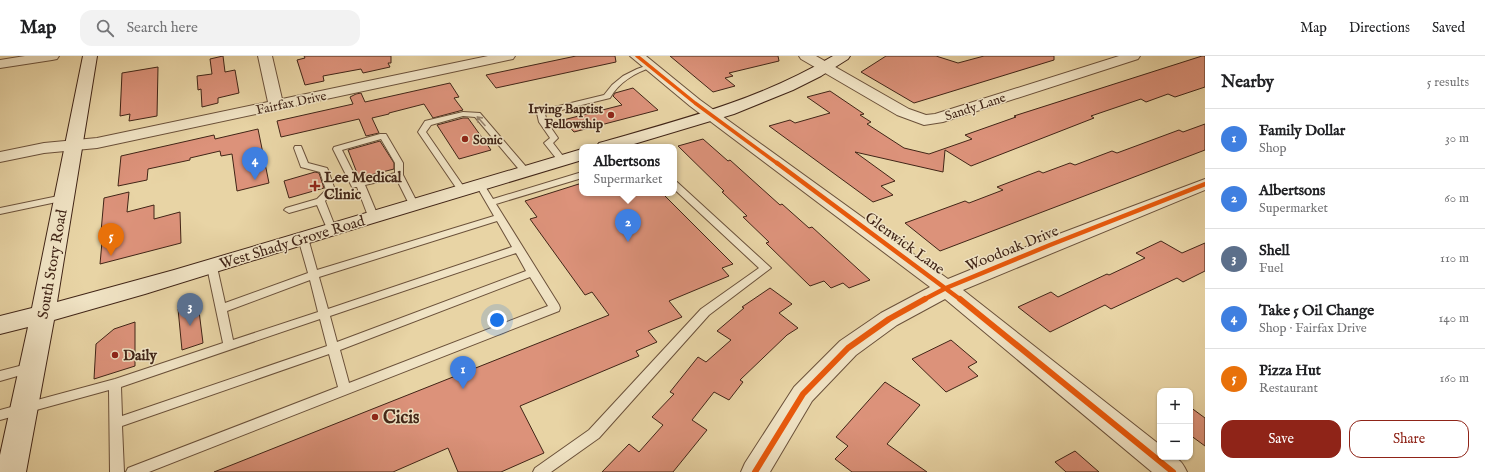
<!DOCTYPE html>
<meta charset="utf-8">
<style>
:root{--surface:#fff;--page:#f2f2f2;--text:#202124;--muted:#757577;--line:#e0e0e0;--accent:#8f2418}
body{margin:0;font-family:"IM FELL English",serif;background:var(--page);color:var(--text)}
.controls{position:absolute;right:12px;bottom:12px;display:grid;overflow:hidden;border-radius:8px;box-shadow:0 1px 3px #0004}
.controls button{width:36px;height:36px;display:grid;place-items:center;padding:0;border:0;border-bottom:1px solid var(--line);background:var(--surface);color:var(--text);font:20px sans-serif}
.you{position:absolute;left:497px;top:264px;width:14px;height:14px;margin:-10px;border:3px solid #fff;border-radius:50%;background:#1a73e8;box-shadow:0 0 0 6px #1a73e833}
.badge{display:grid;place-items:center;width:26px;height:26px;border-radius:50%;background:var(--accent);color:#fff;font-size:13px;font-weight:700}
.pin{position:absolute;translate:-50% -33px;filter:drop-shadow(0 1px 2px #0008)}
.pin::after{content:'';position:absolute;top:21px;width:14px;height:12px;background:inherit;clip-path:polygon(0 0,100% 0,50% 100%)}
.popup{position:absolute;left:579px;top:88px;width:98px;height:52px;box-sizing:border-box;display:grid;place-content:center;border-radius:8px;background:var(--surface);filter:drop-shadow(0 1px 3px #0005);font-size:13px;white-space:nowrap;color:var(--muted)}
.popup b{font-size:15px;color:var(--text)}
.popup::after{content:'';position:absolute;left:50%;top:100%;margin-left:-8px;border:8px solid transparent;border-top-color:var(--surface)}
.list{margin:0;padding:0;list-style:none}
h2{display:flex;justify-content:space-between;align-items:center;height:52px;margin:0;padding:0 16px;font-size:17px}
h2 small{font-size:13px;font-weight:400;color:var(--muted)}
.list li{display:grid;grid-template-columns:26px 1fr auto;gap:12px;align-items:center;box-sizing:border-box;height:60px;padding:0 16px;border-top:1px solid var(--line)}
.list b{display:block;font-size:15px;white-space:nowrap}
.list p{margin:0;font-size:13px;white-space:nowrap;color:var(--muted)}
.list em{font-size:13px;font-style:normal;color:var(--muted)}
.actions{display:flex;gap:8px;padding:12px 16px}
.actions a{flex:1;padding:9px 0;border:1px solid var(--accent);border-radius:12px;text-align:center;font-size:14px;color:var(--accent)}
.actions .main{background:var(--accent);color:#fff}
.icon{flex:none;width:22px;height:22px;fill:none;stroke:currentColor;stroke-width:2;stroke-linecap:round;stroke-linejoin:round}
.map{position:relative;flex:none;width:1205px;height:416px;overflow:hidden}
header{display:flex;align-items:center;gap:24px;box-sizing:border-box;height:56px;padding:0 20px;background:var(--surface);border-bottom:1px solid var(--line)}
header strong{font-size:19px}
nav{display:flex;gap:22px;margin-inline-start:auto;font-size:14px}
.search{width:280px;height:36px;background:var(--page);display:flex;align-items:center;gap:10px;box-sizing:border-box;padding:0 14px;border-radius:12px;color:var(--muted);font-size:15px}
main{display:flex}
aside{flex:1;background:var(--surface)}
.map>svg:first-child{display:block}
.building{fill:#dc927a;stroke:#412517}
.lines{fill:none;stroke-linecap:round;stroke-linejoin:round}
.lane-casing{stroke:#6b513a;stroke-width:2}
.street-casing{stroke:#6b513a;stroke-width:2}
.secondary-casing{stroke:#412517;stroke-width:2}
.lane{fill:#f0e3c4;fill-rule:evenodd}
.street{fill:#f0e3c4;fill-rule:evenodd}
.secondary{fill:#f0e3c4;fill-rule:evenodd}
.cycleway-far2-casing{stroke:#f0e3c4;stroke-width:5.5}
.cycleway-far1-casing{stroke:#f0e3c4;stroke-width:7}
.cycleway-casing{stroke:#f0e3c4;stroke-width:8}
.cycleway-far2{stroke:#e8590c;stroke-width:3.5}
.cycleway-far1{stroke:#e8590c;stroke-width:4.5}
.cycleway{stroke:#e8590c;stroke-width:6}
.oneway{stroke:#98846e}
.poi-dot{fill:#8f2418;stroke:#f0e3c4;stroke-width:1.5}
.labels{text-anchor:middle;stroke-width:3;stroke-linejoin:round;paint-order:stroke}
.far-street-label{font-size:13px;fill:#412517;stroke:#f0e3c4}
.far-poi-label{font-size:13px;font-weight:bold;fill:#412517;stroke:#f0e3c4;text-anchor:end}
.poi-label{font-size:15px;font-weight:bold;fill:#412517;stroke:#f0e3c4;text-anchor:start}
.street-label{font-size:15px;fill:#412517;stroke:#f0e3c4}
.near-poi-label{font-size:18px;font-weight:bold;fill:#412517;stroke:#f0e3c4;text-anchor:start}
</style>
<header>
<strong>Map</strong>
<div class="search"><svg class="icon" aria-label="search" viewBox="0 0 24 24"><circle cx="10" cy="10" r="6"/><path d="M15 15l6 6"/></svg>Search here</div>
<nav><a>Map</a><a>Directions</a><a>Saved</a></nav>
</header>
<main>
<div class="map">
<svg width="1205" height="416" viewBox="0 0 1205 416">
<rect width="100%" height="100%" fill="#e8d4a5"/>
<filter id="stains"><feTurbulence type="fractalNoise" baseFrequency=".005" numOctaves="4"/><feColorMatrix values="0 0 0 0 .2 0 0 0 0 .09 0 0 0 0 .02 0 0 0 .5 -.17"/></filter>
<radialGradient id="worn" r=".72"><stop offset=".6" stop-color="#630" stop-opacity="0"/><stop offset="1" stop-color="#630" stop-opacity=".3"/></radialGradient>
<g class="building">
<path d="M223 0 225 16 235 14 239 37 218 42V47L202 51 201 33 198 34 197 20 212 18 210 3Z"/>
<path d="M304 0H391V7H388L390 11 363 17 361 13 323 20 324 25 305 29 297 4 305 2Z"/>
<path d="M576 0H615L616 6 496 32 486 19Z"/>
<path d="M670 0H778L779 5 729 17 733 20 725 22 735 30 713 36Z"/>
<path d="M886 0H936L958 7 984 0H1054V4L914 47 861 16Z"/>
<path d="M1202 0H1205V31L1175 41 1168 38 1146 46 1141 43 1091 60 1094 62 971 110 945 94 943 116 855 96 895 125 881 130 893 139 873 146 769 70 790 64 795 67 830 57 807 41 830 35 864 58 860 59 871 66 867 68 904 92 929 98 972 83 965 79 1016 61 1014 60Z"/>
<path d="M158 11 157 60 129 65 130 58 120 60 122 17Z"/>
<path d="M450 27 459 41 454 42 463 54 433 62 424 48 389 57V58L372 62 379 77 366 80 359 63 281 81 277 65 353 48 350 41 356 38 361 37 365 46Z"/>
<path d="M633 32 658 54 574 76 563 64 622 49 613 40 615 37Z"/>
<path d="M463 62H468L491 94 459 103 437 69Z"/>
<path d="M1205 68V94L940 195 905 167 965 145 969 147 1003 134 997 131 1039 115 1043 117 1070 107 1075 109 1112 95 1117 97 1179 74 1183 76Z"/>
<path d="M258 73 269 127 237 135 232 98 221 100 220 95 190 102V104L148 113 147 124 118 130 121 100 214 79 215 83Z"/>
<path d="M703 83 728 105 730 104 780 149 782 148 809 172 812 171 870 224 849 232 843 227 831 232 824 225 810 230 766 187 769 186 743 161 747 160 722 136 724 135 678 90Z"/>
<path d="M380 85 394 107V113L359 122 348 94Z"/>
<path d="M315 116 319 117 324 132 289 142 284 125Z"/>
<path d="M582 127V137H662L733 208 722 212 729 220 669 245 682 261 648 275 657 286 636 295 639 300 520 350 544 397 501 416H458L448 392 393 416H214L609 259 592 236 585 239 530 163 537 161 525 145Z"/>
<path d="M129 136 127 156 154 149V163L180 156 181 187 100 208 103 175 101 176 104 142Z"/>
<path d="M1161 185 1182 197 1205 187V215L1183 226 1177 222 1111 253 1105 249 1050 276 1018 251 1051 236 1058 241 1107 218 1109 219 1145 202 1136 197Z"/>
<path d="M770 232 792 248 779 257 798 272 787 279 740 324 743 326 729 344 714 336 692 364 707 374 673 416H602L629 388 639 396 663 369 652 361 674 338 670 336 698 301 706 306 731 284 717 275 744 252 742 251Z"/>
<path d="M198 247 203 287 182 294 178 253Z"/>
<path d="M135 266V310L94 323 96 288 114 273Z"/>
<path d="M951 284 977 306 968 311 978 320 946 336 912 303Z"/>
<path d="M885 326 920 349 887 388 927 416H852L835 403 848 390 836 381Z"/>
<path d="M1190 351 1205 362V390L1190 379Z"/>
<path d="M1075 395 1099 416H1066L1055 406Z"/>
</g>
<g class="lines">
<defs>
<g id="lane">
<path d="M651 8 654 10 653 11C636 16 619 26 610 42L545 58 547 66 558 82 553 87 566 104 562 106H559L544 87 550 82 539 66 537 57 538 55 604 39 612 29 623 20 637 13Z"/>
<path d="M463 56 480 57 528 113 529 115 528 117H522L475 61 463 60 431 69 426 76 466 134 465 136H459L418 76 425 65Z"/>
<path d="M380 78H386L403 107V119L418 148 413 151 410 150 396 122 365 129 378 160 373 163 368 160 357 131H352L333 93 334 91ZM381 83 395 107V117L358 126 342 94Z"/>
<path d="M295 90H301L308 107 327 112 328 114 335 134 325 145 336 173 334 175H328L317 149 289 157 284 154 286 152 317 143 326 134 320 116 301 111 294 92Z"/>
<path d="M582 116V122L496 148 559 249 560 252 559 255 149 416H126L128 412 338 331 329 298 122 370 124 416H110L109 334 0 364V354L115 323 223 287 207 211 208 209H216L217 211 225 247 308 217 298 182 300 180 303 179 308 182 317 214 494 160 476 129 477 127H483L493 143ZM497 165 512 191 328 253 319 221ZM516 197 526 215 337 286 330 260ZM530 221 548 250 349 327 340 294ZM310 224 318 256 233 284 227 255ZM320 263 327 290 122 360 121 331Z"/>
<path d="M674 125 677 126 771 212 709 259 599 382 551 416H533L535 412 589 374 701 253 759 212 674 133Z"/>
<path d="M63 139 66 140 67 142 66 144 0 158V152Z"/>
<path d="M31 307 35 309 37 312 35 315 0 325V315Z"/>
</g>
<g id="street">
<path d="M25 0H59L57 3 52 4 0 12V4Z"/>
<path d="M258 0H272L282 43 488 0H515L513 3 508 4 97 92 44 97 0 106V96L44 87 97 82 268 46Z"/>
<path d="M630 0H646L700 44 948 223 1043 184 1205 123V134L963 234 1160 389V401C1176 401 1180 401 1187 416H1152L945 243 897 269 856 299 812 345 770 416H741L745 407 794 331 840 285 881 257 930 231 690 50Z"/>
<path d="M799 0H816L909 53 926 59 935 58 1119 0H1140L1138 3 943 66 924 69 897 59 801 3Z"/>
</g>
<g id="secondary">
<path d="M83 0H97L57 246 174 214 582 93V104L370 168 145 238 54 264 26 416H0V399L28 271 0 278V260L32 252Z"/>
<path d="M833 0H850L848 3 821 20 793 34 734 58 624 91H596L599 87C679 64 760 44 833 0Z"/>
</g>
</defs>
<use href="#lane" class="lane-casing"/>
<use href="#street" class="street-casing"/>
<use href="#secondary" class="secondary-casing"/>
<use href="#lane" class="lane"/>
<use href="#street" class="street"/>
<use href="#secondary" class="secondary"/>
<defs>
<path id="cycleway-far2" d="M637 0 695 47 778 108"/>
<g id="cycleway-far1">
<path d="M777 107 961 244"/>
<path d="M923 244 946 232 1050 189 1205 128"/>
</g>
<g id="cycleway">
<path d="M960 243 1173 416"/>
<path d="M755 416 803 338 848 292 889 263 925 243"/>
</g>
</defs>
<use href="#cycleway-far2" class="cycleway-far2-casing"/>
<use href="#cycleway-far1" class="cycleway-far1-casing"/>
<use href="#cycleway" class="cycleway-casing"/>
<use href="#cycleway-far2" class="cycleway-far2"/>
<use href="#cycleway-far1" class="cycleway-far1"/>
<use href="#cycleway" class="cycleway"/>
</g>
<defs><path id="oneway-shaft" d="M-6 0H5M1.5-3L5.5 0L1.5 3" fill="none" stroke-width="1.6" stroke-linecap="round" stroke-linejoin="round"/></defs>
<use class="oneway" href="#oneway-shaft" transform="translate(481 65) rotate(-132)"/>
<g class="poi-dot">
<circle cx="611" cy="59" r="4"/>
<circle cx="465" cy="83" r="4"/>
<path d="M313 124h4v4h4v4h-4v4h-4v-4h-4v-4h4z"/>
<circle cx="115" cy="299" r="4"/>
<circle cx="375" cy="361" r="4"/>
</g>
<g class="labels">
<g class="far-street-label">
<text transform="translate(291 46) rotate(-12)" y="5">Fairfax Drive</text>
<text transform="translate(975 50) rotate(-18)" y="5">Sandy Lane</text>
</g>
<g class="far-poi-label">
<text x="603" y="57">Irving Baptist<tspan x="603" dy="15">Fellowship</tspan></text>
<text x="473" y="88" text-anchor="start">Sonic</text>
</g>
<g class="poi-label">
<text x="324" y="126">Lee Medical<tspan x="324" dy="17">Clinic</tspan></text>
<text x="123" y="304">Daily</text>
</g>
<g class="street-label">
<text transform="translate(292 186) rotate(-17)" y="5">West Shady Grove Road</text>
<text transform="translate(905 187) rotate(36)" y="5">Glenwick Lane</text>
<text transform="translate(1012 192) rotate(-22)" y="5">Woodoak Drive</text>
<text transform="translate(52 208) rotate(-80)" y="5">South Story Road</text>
</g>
<g class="near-poi-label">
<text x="383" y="367">Cicis</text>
</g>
</g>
<rect width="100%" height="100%" filter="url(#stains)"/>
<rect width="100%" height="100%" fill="url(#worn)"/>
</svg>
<div class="controls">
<button>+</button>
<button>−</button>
</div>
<div class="you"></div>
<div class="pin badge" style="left:463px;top:333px;background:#3f7fe0">1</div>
<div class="pin badge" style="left:628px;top:186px;background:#3f7fe0">2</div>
<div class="popup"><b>Albertsons</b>Supermarket</div>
<div class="pin badge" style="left:190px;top:270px;background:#5c6f8a">3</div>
<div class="pin badge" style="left:255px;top:124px;background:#3f7fe0">4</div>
<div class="pin badge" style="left:111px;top:200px;background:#e8710a">5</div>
</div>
<aside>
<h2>Nearby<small>5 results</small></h2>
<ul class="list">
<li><span class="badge" style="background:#3f7fe0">1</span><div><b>Family Dollar</b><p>Shop</p></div><em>30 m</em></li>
<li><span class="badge" style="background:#3f7fe0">2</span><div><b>Albertsons</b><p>Supermarket</p></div><em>60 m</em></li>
<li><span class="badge" style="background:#5c6f8a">3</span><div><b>Shell</b><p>Fuel</p></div><em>110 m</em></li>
<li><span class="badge" style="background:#3f7fe0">4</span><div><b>Take 5 Oil Change</b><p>Shop · Fairfax Drive</p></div><em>140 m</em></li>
<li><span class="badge" style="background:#e8710a">5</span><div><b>Pizza Hut</b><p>Restaurant</p></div><em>160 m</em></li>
</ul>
<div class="actions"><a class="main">Save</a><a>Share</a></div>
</aside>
</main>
